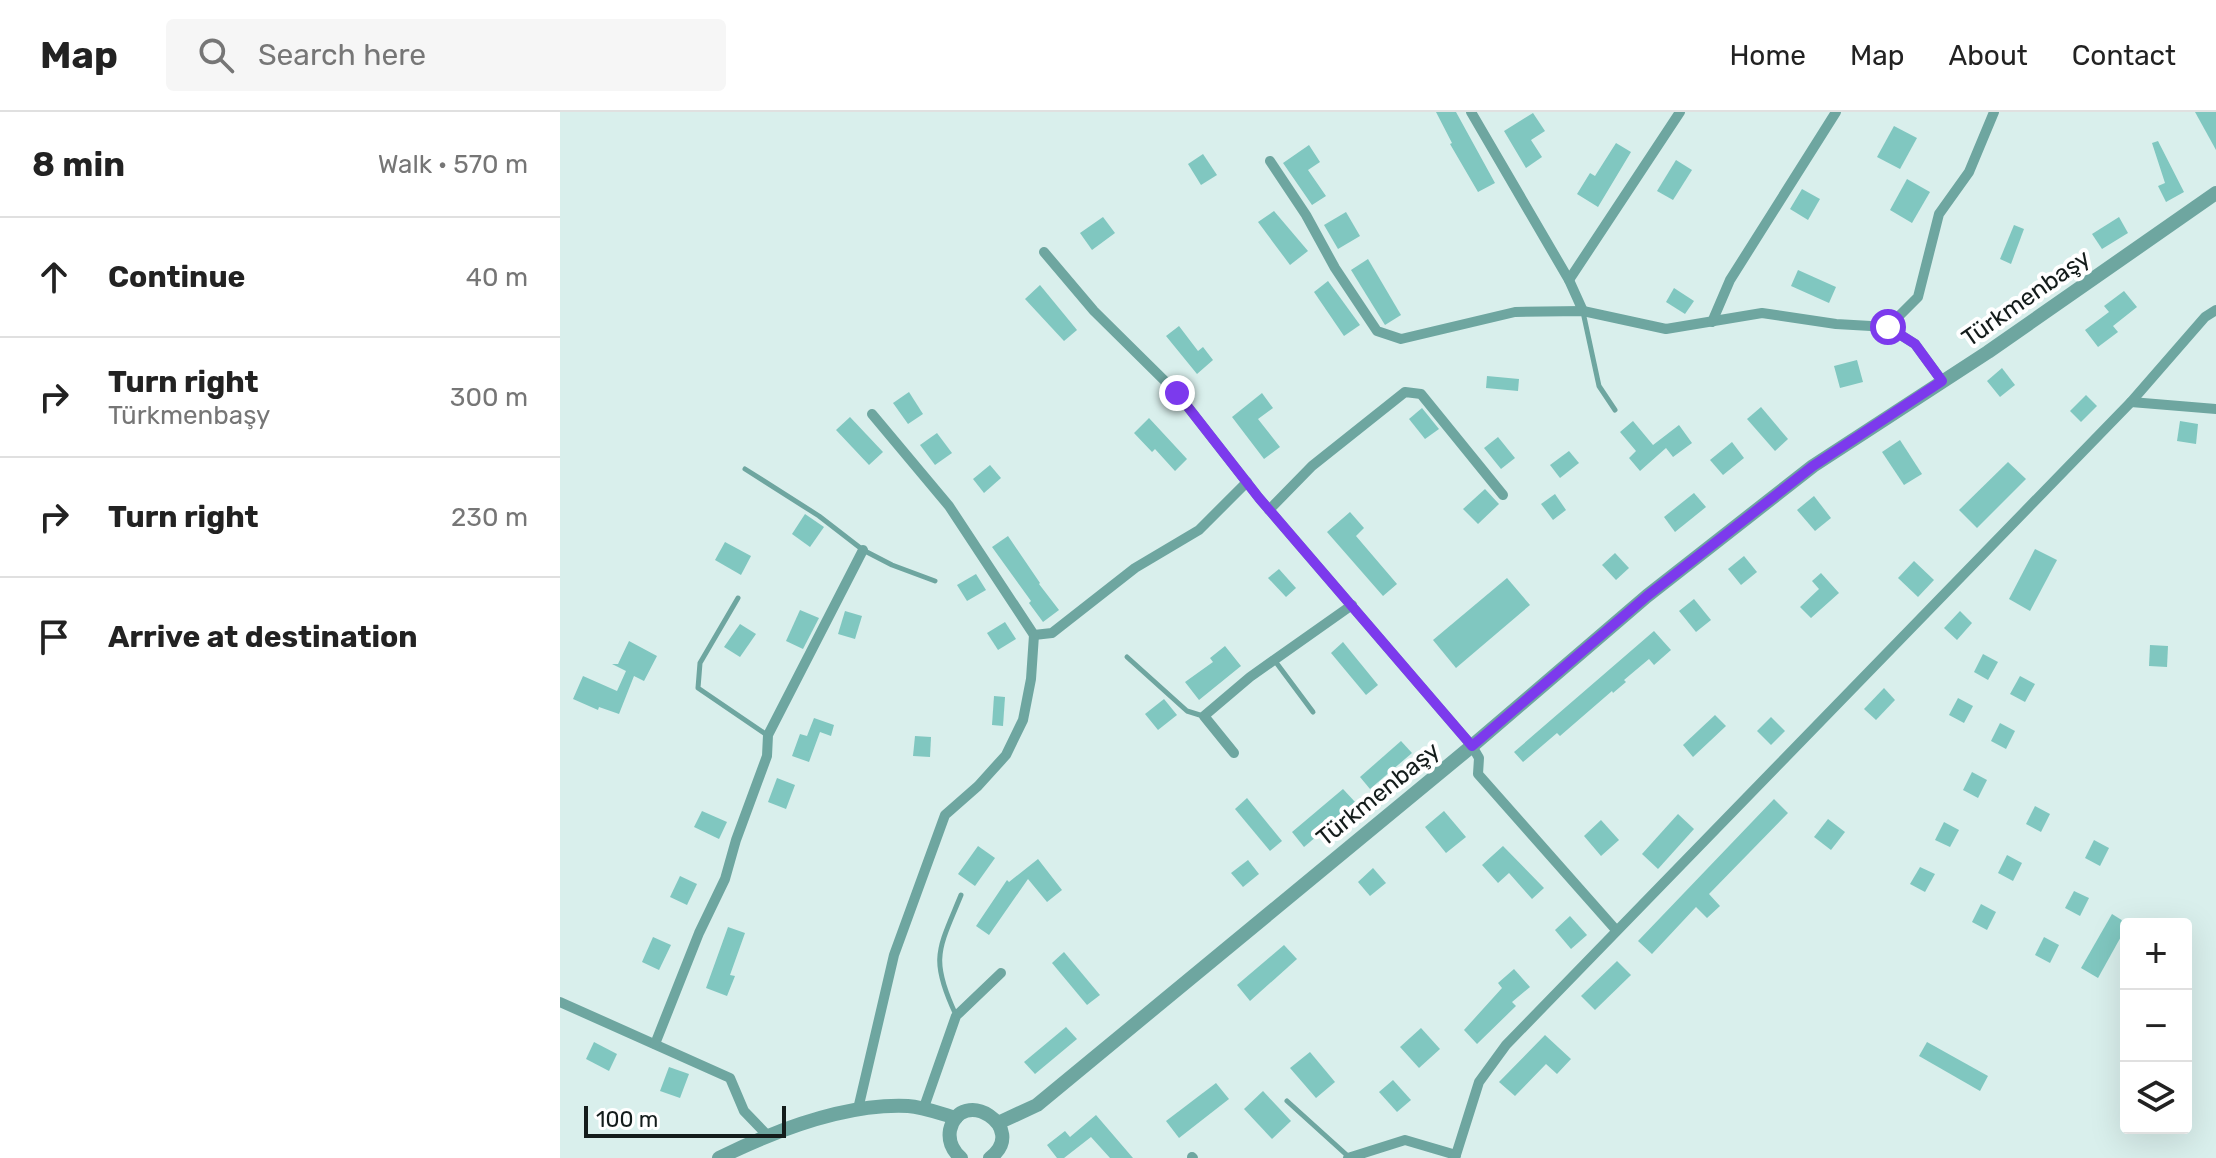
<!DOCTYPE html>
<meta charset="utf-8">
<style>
:root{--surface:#fff;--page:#f6f6f6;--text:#222;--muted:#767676;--line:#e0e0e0}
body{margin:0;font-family:Rubik,sans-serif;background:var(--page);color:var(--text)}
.controls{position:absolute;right:24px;bottom:24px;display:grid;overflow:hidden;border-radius:8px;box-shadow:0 8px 32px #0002}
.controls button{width:72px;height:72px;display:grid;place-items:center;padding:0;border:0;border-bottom:2px solid var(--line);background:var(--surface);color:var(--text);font:40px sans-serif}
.scale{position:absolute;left:24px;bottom:20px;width:202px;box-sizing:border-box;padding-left:8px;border:4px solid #141c1b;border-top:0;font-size:22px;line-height:28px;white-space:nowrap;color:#141c1b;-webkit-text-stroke:6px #fff;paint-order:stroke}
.stop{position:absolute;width:24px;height:24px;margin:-18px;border:6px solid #7c3aed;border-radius:50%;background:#fff}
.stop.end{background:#7c3aed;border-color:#fff;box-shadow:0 2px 8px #0008}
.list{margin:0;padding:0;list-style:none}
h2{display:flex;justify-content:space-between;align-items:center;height:104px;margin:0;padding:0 32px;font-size:34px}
h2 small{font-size:26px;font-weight:400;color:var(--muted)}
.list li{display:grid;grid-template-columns:52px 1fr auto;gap:24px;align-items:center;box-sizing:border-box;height:120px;padding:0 32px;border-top:2px solid var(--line)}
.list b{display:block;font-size:30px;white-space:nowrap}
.list p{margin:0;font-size:26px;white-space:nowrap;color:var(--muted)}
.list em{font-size:26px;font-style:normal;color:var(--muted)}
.icon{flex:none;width:44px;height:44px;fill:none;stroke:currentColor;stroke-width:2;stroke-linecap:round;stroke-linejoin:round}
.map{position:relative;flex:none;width:1656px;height:1046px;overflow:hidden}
header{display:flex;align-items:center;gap:48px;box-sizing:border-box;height:112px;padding:0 40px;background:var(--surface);border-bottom:2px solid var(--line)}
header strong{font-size:38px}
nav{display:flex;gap:44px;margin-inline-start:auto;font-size:28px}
.search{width:560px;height:72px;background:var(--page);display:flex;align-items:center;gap:20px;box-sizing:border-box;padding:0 28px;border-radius:8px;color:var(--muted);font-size:30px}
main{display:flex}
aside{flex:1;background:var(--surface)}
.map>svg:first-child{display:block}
.building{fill:#80c7c0}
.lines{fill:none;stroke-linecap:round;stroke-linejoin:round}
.service{stroke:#6ea6a0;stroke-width:5}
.minor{stroke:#6ea6a0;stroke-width:10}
.tertiary{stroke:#6ea6a0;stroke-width:14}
.route{stroke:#7c3aed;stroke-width:10}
.labels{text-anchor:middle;stroke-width:8;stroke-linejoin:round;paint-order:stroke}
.street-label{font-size:24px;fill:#141c1b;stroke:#fff}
</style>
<header>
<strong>Map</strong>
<div class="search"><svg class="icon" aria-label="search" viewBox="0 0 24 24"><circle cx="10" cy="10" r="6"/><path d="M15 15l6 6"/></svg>Search here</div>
<nav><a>Home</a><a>Map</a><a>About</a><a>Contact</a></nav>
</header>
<main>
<aside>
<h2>8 min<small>Walk · 570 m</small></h2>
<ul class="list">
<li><svg class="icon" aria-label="ahead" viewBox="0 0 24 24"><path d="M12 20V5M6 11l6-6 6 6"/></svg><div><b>Continue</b></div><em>40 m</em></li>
<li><svg class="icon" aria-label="right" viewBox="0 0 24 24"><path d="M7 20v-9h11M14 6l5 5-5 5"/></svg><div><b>Turn right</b><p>Türkmenbaşy</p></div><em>300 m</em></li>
<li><svg class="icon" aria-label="right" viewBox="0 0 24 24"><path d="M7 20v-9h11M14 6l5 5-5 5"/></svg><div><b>Turn right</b></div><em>230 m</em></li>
<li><svg class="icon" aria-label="arrive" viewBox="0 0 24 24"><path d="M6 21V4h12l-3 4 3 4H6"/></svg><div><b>Arrive at destination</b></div></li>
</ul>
</aside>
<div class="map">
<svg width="1656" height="1046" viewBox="0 0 1656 1046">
<rect width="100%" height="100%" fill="#d9efec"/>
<g class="building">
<path d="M876 0H896L935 71 918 80 890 32 892 31Z"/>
<path d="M1635 0H1656V38Z"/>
<path d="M973 1 985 19 971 28 982 45 966 56 944 19Z"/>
<path d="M1334 14 1357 26 1340 57 1317 45Z"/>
<path d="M1598 29 1624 80 1606 90 1598 74 1605 71 1592 31Z"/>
<path d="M1056 31 1071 40 1038 95 1017 82 1030 61 1035 64Z"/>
<path d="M749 33 760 50 748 58 766 84 752 93 723 51Z"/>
<path d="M643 42 657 63 641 73 628 52Z"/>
<path d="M1116 48 1132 58 1113 88 1097 79Z"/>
<path d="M1347 67 1370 80 1352 111 1330 98Z"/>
<path d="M1242 77 1260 87 1248 108 1230 97Z"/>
<path d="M714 99 748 139 730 153 698 110Z"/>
<path d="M786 100 800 124 778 137 764 113Z"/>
<path d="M543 105 555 121 532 138 520 121Z"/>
<path d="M1559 105 1568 121 1542 137 1532 122Z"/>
<path d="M1454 113 1464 117 1451 152 1440 147Z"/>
<path d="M808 147 841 203 825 213 791 158Z"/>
<path d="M1238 158 1276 175 1269 191 1231 174Z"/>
<path d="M768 169 800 213 784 224 754 180Z"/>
<path d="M480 173 517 218 504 229 465 187Z"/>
<path d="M1114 176 1134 189 1125 202 1106 190Z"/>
<path d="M1564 179 1577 195 1553 214 1558 220 1538 235 1525 218 1549 200 1544 194Z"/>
<path d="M619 214 638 239 643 235 653 248 637 262 606 224Z"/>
<path d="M1297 248 1303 270 1280 276 1274 254Z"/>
<path d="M1442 256 1455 273 1440 285 1427 269Z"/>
<path d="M927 264 959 267 958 279 926 276Z"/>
<path d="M349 280 363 302 348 312 333 291Z"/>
<path d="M702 281 713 296 698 307 720 335 704 347 672 305Z"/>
<path d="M1526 283 1537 294 1521 310 1510 299Z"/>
<path d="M1201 295 1228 327 1215 339 1187 307Z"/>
<path d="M862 296 879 317 865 327 849 307Z"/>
<path d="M290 305 323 340 309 353 276 318Z"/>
<path d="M589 306 627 347 615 359 595 337 592 340 574 321Z"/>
<path d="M1073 309 1093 333 1119 313 1132 331 1113 345 1106 336 1080 359 1069 346 1076 339 1060 320Z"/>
<path d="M1620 309 1638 312 1636 332 1617 329Z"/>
<path d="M377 321 392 341 375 353 360 333Z"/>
<path d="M938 325 955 346 941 357 924 336Z"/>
<path d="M1340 328 1362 362 1344 373 1322 340Z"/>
<path d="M1172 330 1184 346 1163 363 1150 348Z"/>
<path d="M1009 339 1019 351 1000 366 990 353Z"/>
<path d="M1448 350 1466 367 1417 416 1399 398Z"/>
<path d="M430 353 441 366 424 381 413 367Z"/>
<path d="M925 377 939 392 918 412 903 397Z"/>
<path d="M1134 381 1146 395 1115 420 1104 405Z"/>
<path d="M995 382 1006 398 993 408 981 392Z"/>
<path d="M1254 384 1271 406 1255 419 1237 398Z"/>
<path d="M790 400 804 416 796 424 837 472 823 484 767 420Z"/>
<path d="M245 402 264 415 250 435 232 422Z"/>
<path d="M448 424 480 471 479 472 499 498 483 510 469 491 471 489 432 435Z"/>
<path d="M165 430 191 444 181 463 155 448Z"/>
<path d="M1475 437 1497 448 1470 499 1449 487Z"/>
<path d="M1055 441 1069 456 1056 468 1042 453Z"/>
<path d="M1184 444 1197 460 1181 473 1168 457Z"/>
<path d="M1354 449 1374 468 1358 485 1338 466Z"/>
<path d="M719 457 736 476 726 485 708 466Z"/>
<path d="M1261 461 1279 481 1251 506 1240 495 1259 477 1252 469Z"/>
<path d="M416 462 426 478 407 489 397 473Z"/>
<path d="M947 466 970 493 896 556 873 528Z"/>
<path d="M1134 487 1151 508 1136 520 1119 499Z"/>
<path d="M240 498 259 506 243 537 226 529Z"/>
<path d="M285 499 302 504 295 527 278 522Z"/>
<path d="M1400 499 1412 511 1397 528 1384 516Z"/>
<path d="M445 510 456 527 438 538 427 521Z"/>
<path d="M180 512 196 522 180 545 164 535Z"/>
<path d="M1094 519 1111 538 1094 553 1089 547 1064 568 1066 570 1053 581 1052 579 1000 624 997 621 963 650 954 640Z"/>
<path d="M69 529 97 544 84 569 74 564 59 602 39 595 38 598 13 587 23 564 57 579 66 559 52 552H58Z"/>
<path d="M783 530 818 573 806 583 771 541Z"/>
<path d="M1590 533 1608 534 1607 555 1589 554Z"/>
<path d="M665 534 681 554 639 588 625 570 653 550 650 546Z"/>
<path d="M1423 542 1438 550 1428 568 1414 560Z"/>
<path d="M1460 564 1475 572 1465 590 1450 582Z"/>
<path d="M1324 576 1335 588 1316 608 1304 597Z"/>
<path d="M434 584 445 585 443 614 432 613Z"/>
<path d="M1398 586 1413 594 1404 611 1389 603Z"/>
<path d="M604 587 617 603 598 618 585 602Z"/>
<path d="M1155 603 1166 614 1133 645 1123 633Z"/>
<path d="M1211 605 1225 619 1211 633 1197 619Z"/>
<path d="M254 606 274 613 271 624 260 620 249 650 232 644 240 622 247 624Z"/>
<path d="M1440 611 1455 619 1446 637 1431 629Z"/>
<path d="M355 624 371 625 370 645 353 644Z"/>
<path d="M841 629 852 641 810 677 800 665Z"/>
<path d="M1412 660 1427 668 1418 686 1403 678Z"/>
<path d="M217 666 235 673 226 697 208 690Z"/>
<path d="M783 677 796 691 744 735 732 720Z"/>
<path d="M687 686 722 729 710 739 675 697Z"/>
<path d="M1214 687 1228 701 1149 782 1160 794 1147 806 1136 795 1092 842 1078 829Z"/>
<path d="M1475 694 1490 702 1481 720 1466 712Z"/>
<path d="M142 699 167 710 159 727 134 715Z"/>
<path d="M884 699 906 725 886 741 865 715Z"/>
<path d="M1118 702 1134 717 1098 757 1082 742Z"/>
<path d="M1268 707 1285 720 1271 738 1254 725Z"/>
<path d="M1041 708 1059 728 1041 744 1024 724Z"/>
<path d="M1384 710 1399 718 1390 735 1375 728Z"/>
<path d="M1534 728 1549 736 1540 754 1525 746Z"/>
<path d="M418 734 435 746 415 774 398 762Z"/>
<path d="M943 734 984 776 972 787 949 761 938 771 922 753Z"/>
<path d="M1447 743 1462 751 1453 769 1438 761Z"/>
<path d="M478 747 502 778 487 790 468 767 429 823 416 814 447 768 449 770Z"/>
<path d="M688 748 699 762 683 775 671 761Z"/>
<path d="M1360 755 1375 762 1365 780 1350 772Z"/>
<path d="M813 756 826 771 810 784 798 770Z"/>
<path d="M120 764 137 772 127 793 110 785Z"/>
<path d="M1514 779 1529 786 1520 804 1505 796Z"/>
<path d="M1421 792 1436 800 1427 818 1412 810Z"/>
<path d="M1552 802 1568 812 1538 866 1521 856Z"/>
<path d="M1010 804 1027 823 1011 837 995 818Z"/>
<path d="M168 815 185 821 170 863 175 864 167 884 146 876Z"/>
<path d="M93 825 111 833 99 858 82 850Z"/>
<path d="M1484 825 1499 833 1490 851 1475 843Z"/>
<path d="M724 833 737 847 690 889 677 873Z"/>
<path d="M504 840 540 883 527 893 492 851Z"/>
<path d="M1057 849 1071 863 1035 898 1021 884Z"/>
<path d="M954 857 970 875 952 890 956 894 917 932 904 918 942 876 938 871Z"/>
<path d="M506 915 517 927 475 962 464 950Z"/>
<path d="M861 916 880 937 859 956 840 935Z"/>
<path d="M985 923 1011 947 997 962 986 952 955 984 939 970Z"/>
<path d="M34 930 57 942 49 959 26 947Z"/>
<path d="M1367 930 1428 964 1420 979 1359 944Z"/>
<path d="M750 940 775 970 756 986 730 956Z"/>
<path d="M109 955 129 962 120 986 100 979Z"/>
<path d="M833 968 851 988 837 1000 819 980Z"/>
<path d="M656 971 669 987 619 1026 606 1009Z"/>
<path d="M703 979 731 1009 712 1027 684 997Z"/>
<path d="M536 1003 573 1046H550L531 1025 504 1046H497L487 1033 505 1019 510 1025Z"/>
</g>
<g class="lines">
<g class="service">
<path d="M1023 200 1039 274 1055 298"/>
<path d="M185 357 259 404 303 438 332 453 375 469"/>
<path d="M178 486 140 551 138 576 207 623"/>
<path d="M567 545 627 599 643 604"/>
<path d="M715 549 753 600"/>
<path d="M396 903C369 846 379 837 401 783"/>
<path d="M727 989 789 1045"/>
</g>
<g class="minor">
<path d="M911 0 1009 168 1023 199"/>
<path d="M710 49 746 103 775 156 817 219 841 227 955 200 1023 199 1106 217 1202 201 1276 212 1328 215 1355 232 1382 269"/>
<path d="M484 140 534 199 617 281 699 386 912 634 919 646 918 662 1056 818"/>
<path d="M1009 168 1120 0"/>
<path d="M1152 210 1170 168 1276 0"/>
<path d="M1328 215 1358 185 1379 102 1409 60 1434 0"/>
<path d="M1571 290 1656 297"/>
<path d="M312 302 389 394 474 523 492 521 575 456 639 418 687 370"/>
<path d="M709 398 752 354 845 280 861 282 943 383"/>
<path d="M674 641 644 604 690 565 792 493"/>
<path d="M0 890 170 966 184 999 208 1024"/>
<path d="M95 932 139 821 165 767 176 728 207 644 208 623 303 438"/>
<path d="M298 997 334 843 385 703 418 674 446 643 463 608 471 567 474 523"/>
<path d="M363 998 396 904 441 861"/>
<path d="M632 1045 633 1046"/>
<path d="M788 1046 845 1028 896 1043"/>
<path d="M895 1046 919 970 946 933 1571 290 1645 205 1656 198"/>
</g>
<g class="tertiary">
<path d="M438 1011 477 993 912 634 1087 484 1253 354 1428 240 1656 81"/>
<path d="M159 1046C216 1018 285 991 348 994 364 995 381 1002 396 1006"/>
<path d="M401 1046C393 1039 388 1030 390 1018 401 972 470 1016 430 1046"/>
</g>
</g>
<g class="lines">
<path class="route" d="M617 281 699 386 912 634 1087 484 1253 354 1382 269 1355 232 1328 215"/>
</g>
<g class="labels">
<g class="street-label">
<text transform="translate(1466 186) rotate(-35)" y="8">Türkmenbaşy</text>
<text transform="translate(818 682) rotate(-39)" y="8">Türkmenbaşy</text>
</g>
</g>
</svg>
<div class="controls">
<button>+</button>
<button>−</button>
<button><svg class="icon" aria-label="layers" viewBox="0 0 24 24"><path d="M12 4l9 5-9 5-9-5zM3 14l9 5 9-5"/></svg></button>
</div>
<div class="scale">100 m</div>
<div class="stop" style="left:1328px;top:215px"></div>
<div class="stop end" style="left:617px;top:281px"></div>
</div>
</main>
